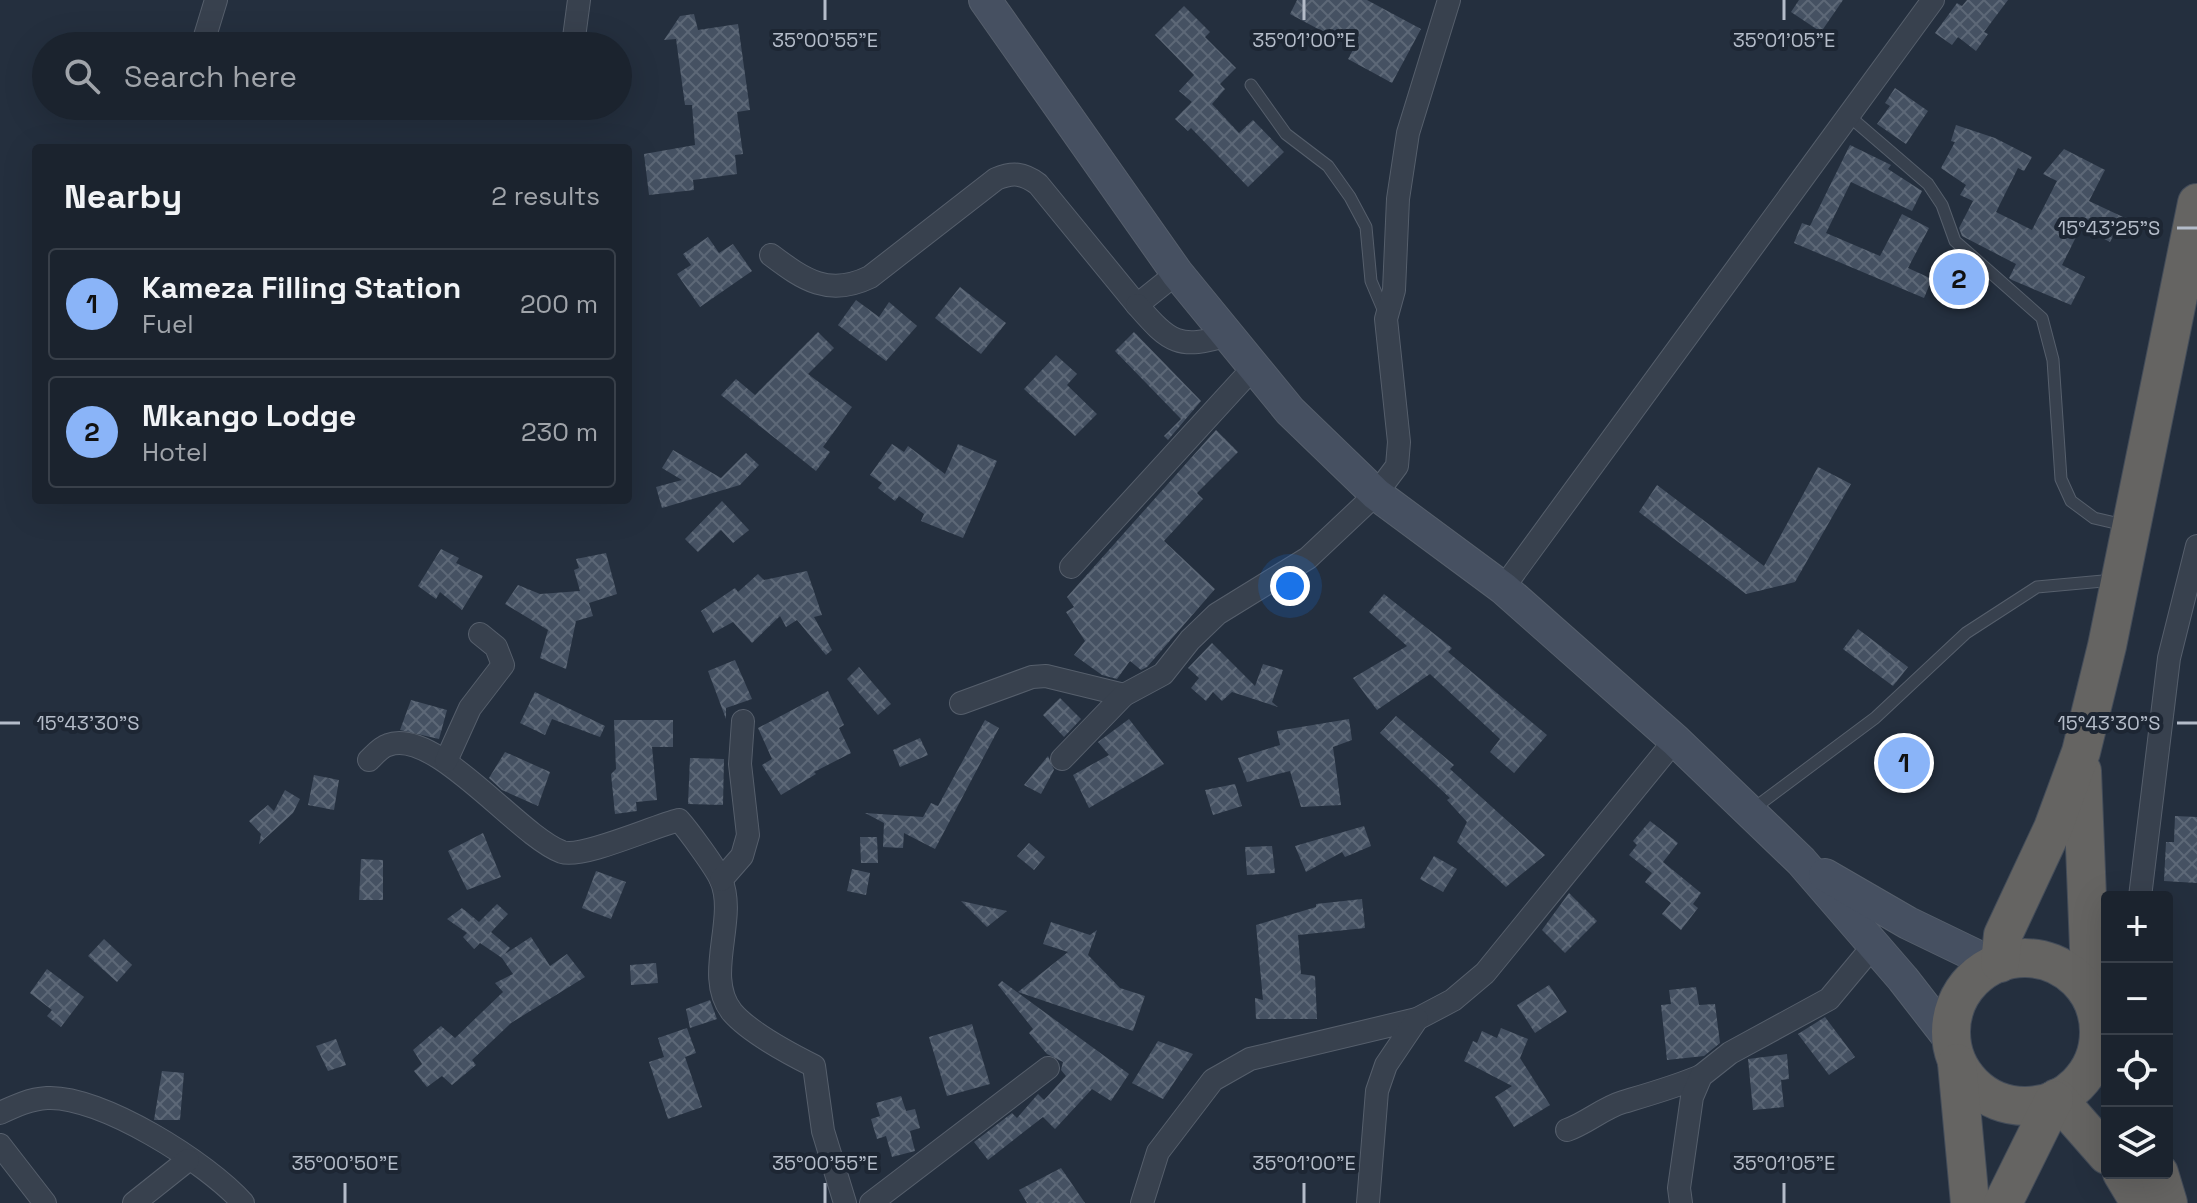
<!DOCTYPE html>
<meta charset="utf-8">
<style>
:root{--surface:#1b232e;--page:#282f3a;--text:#f1f3f6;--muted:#a0a4aa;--line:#39404a;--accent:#8ab4f8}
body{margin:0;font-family:"Space Grotesk",sans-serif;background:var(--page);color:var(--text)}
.controls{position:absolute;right:24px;bottom:24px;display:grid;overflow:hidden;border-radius:8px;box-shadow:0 8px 32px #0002}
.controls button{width:72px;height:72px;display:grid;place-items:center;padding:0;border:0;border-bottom:2px solid var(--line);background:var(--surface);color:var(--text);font:40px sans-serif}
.you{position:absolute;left:1290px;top:586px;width:28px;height:28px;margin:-20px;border:6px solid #fff;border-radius:50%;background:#1a73e8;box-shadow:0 0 0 12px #1a73e833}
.badge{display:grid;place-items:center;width:52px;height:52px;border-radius:50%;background:var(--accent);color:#111;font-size:26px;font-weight:700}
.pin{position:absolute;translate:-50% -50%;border:4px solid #fff;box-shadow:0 2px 8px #0006}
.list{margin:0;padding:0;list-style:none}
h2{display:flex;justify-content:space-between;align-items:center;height:104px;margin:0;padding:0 32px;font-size:34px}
h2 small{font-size:26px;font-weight:400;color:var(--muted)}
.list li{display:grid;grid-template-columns:52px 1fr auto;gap:24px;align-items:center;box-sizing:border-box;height:112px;margin:0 16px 16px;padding:0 16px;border:2px solid var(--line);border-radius:8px}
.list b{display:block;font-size:30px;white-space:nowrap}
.list p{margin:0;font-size:26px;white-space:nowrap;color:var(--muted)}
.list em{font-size:26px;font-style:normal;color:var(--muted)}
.icon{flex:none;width:44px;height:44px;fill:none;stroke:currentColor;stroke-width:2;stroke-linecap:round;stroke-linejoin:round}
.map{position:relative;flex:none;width:2197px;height:1203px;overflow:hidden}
.search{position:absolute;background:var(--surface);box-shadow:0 8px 32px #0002;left:32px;top:32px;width:600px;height:88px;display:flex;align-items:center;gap:20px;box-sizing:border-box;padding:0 28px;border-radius:44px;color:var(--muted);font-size:30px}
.panel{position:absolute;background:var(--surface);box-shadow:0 8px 32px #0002;left:32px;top:144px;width:600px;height:360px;border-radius:8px}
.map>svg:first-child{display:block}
.building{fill:url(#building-cross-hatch)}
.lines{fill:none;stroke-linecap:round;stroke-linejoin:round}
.service-casing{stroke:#565f6c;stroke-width:13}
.minor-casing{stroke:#565f6c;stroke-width:24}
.secondary-casing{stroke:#565f6c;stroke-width:34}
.trunk-casing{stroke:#434c59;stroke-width:40}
.service{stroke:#38414e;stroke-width:11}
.minor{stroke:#38414e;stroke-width:22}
.secondary{stroke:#465061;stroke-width:32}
.trunk{stroke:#656462;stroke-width:38}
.ticks{fill:none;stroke:#b4bcc9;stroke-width:3}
.ticks-label{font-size:20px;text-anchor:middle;fill:#b4bcc9;stroke:#1d2633;stroke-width:8;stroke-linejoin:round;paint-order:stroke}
</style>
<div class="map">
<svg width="2197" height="1203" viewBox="0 0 2197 1203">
<defs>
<pattern id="building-cross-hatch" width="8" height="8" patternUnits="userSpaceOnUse" patternTransform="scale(2)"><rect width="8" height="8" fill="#455162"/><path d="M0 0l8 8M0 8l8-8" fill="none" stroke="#5d6877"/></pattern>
</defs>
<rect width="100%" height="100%" fill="#242f3e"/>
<g class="building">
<path d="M1297 0H1367L1421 29 1392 83 1348 59 1354 48 1290 14Z"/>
<path d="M1799 0H1843L1821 32 1791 12Z"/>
<path d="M1967 0H2008L1984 32 1988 34 1976 51 1958 37 1952 45 1935 33 1957 3 1962 6Z"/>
<path d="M1184 6 1210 32 1205 37 1236 68 1220 84 1225 89 1212 104 1239 133 1253 120 1284 152 1248 187 1191 128 1188 131 1175 119 1192 102 1179 91 1194 75 1155 35Z"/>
<path d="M694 14 698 30 738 24 750 110 737 112 743 154 735 155 737 174 693 180 694 190 649 195 644 154 695 145 692 105H685L676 39 664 40 680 16Z"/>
<path d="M1895 88 1928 111 1906 144 1877 124 1890 106 1885 103Z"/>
<path d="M1956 125 1995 138 2032 157 2024 171 2018 168 1996 212 2032 230 2057 181 2043 174 2064 149 2105 170 2089 201 2123 217 2110 242 2081 227 2062 265 2085 277 2071 305 2012 280 2009 278 2016 264 1962 236 1959 228 1973 201 1960 195 1966 185 1941 168 1955 142 1951 141Z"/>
<path d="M1850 145 1891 165 1888 169 1922 191 1912 211 1851 182 1826 233 1880 256 1902 214 1929 228 1908 268 1932 279 1924 298 1794 243 1802 223 1810 226Z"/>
<path d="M708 237 719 253 733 244 752 271 700 307 677 274 691 265 683 254Z"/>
<path d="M960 287 1006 323 981 354 935 318Z"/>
<path d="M856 300 879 317 889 302 917 326 886 361 838 325Z"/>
<path d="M818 332 834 348 808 374 852 407 823 447 830 452 816 471 721 395 736 379 755 395Z"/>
<path d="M1134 332 1201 401 1168 440 1164 436 1181 419 1115 351Z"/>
<path d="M1056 355 1077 374 1067 385 1097 414 1075 436 1024 389Z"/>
<path d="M1216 430 1238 452 1197 493 1203 499 1164 541 1215 589 1147 667 1141 670 1130 661 1117 679 1102 675 1074 655 1085 641 1066 612 1074 607 1067 597Z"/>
<path d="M892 444 904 452 908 446 945 474 958 444 997 461 963 538 921 521 924 514 899 496 895 501 878 488 882 483 870 475Z"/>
<path d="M673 450 721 478 746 453 759 465 740 485 662 508 656 487 682 480 662 468Z"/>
<path d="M1818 467 1851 484 1795 582 1746 594 1639 512 1657 485 1764 566Z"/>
<path d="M722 501 749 530 733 543 721 530 698 552 685 539Z"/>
<path d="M441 549 459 558 456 563 483 576 462 610 440 592 436 599 418 586Z"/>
<path d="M606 553 617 594 589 603 593 616 576 621 566 669 540 658 548 630 505 604 518 585 540 594 580 591 574 570 579 568 576 559Z"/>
<path d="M807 571 822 615 814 617 832 650 826 655 797 620 786 627 780 616 752 643 733 622 713 633 701 611 735 588 738 592 758 574 764 580Z"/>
<path d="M1384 594 1452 648 1448 652 1547 735 1514 773 1490 752 1500 739 1430 674 1377 710 1353 678 1407 646 1369 612Z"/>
<path d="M1858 629 1908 667 1893 686 1843 649Z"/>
<path d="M1212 643 1255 686 1263 664 1283 670 1272 702 1278 707 1232 692 1222 701 1213 692 1206 701 1191 688 1199 678 1188 668Z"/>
<path d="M735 660 752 699 726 708V719L708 671Z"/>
<path d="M859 667 891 704 878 715 847 679Z"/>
<path d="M828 691 844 725 839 728 851 753 814 772 816 774 781 795 762 765 772 759 758 728Z"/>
<path d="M535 692 605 726 600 737 552 719 545 735 520 723Z"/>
<path d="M1060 698 1081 719 1064 737 1043 715Z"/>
<path d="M411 700 447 710 439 739 400 730Z"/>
<path d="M1396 716 1454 765 1450 769 1545 855 1506 887 1457 842 1467 822 1447 800 1450 798 1380 733Z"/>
<path d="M1129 719 1164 764 1089 808 1073 775 1109 755 1098 742Z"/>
<path d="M1349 719 1352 740 1333 747 1341 805 1301 807 1290 771 1247 782 1238 758 1280 745 1277 731Z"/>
<path d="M614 720H673V747H652L657 800 636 802 637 811 615 814 611 774 616 769Z"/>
<path d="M985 720 999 728 935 849 904 833 903 848 883 847 884 823 865 813 923 817 931 803 938 806Z"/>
<path d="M920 738 928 755 900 767 893 750Z"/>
<path d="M505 752 550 772 538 806 502 790 489 778Z"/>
<path d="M1048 756 1054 770 1041 794 1024 785Z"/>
<path d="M690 758 724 759 723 805 688 804Z"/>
<path d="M314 775 339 780 334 810 308 805Z"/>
<path d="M1235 784 1242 806 1213 815 1205 790Z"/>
<path d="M285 790 300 799 293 813 259 844 261 834 249 821 268 805 274 811Z"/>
<path d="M2175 816 2197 817V883L2164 881 2166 842H2174Z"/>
<path d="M1650 821 1678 843 1663 862 1701 893 1693 904 1698 908 1681 930 1662 914 1671 903 1645 882 1652 873 1629 855 1637 845 1633 841Z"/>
<path d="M1364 826 1371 846 1345 857 1342 852 1306 872 1295 846Z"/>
<path d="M483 833 501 877 467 890 448 851Z"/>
<path d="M860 837H877L878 863H861Z"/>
<path d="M1029 843 1045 857 1034 870 1017 856Z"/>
<path d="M1272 846 1275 873 1247 875 1245 847Z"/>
<path d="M1434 856 1457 869 1443 892 1420 879Z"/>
<path d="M361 859 383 860V900H359Z"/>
<path d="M852 869 870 873 866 895 847 891Z"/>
<path d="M596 871 626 882 611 919 582 908Z"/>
<path d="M1569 893 1597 921 1565 953 1542 930Z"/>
<path d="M1362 899 1365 928 1298 935 1301 974 1315 976 1317 1019H1256L1255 998 1263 1000 1256 925 1316 907V904Z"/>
<path d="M961 901 1007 911 987 927Z"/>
<path d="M497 904 508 914 491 932 510 948 505 954 531 937 550 966 567 954 585 977 511 1023 472 1060 476 1065 452 1085 442 1076 427 1087 414 1071 422 1064 413 1050 441 1026 455 1038 503 992 495 983 513 974 502 958 480 943 474 949 463 937 467 933 447 919 462 908 479 922Z"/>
<path d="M1051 922 1090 935 1097 930 1088 955 1120 988 1145 996 1133 1031 1018 992 1068 952 1043 944Z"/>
<path d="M104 939 132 965 117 982 88 956Z"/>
<path d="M656 963 658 983 631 985 630 965Z"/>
<path d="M47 969 84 997 61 1027 47 1016 52 1010 30 993Z"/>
<path d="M1002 981 1129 1074 1111 1101 1092 1089 1055 1129 1043 1117 988 1160 974 1142 1012 1113 1017 1118 1038 1094 1044 1100 1066 1076 1061 1070 1063 1062 1047 1054 1029 1033 1033 1029 998 985Z"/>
<path d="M1549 985 1567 1012 1535 1033 1517 1005Z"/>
<path d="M1696 987 1699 1005 1715 1004 1720 1043 1704 1056 1667 1060 1661 1005 1671 1004 1669 990Z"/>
<path d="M710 1000 717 1019 690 1028 686 1009Z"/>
<path d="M1825 1017 1855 1057 1829 1075 1798 1034Z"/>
<path d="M972 1024 990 1084 947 1096 929 1037Z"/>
<path d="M687 1028 696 1053 685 1057 702 1107 668 1119 649 1062 664 1057 658 1038Z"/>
<path d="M1501 1028 1528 1039 1520 1058 1550 1105 1514 1127 1495 1097 1512 1086 1464 1061 1473 1041 1477 1043 1482 1031 1497 1038Z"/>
<path d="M336 1039 346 1065 328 1071 316 1046Z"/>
<path d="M1158 1041 1193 1054 1163 1099 1132 1083Z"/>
<path d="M1787 1054 1789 1079 1781 1080 1784 1107 1753 1110 1748 1059Z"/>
<path d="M162 1071 184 1073 180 1120H154Z"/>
<path d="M901 1096 906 1111 915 1109 920 1128 910 1131 915 1151 892 1157 886 1136 877 1139 871 1119 880 1116 876 1103Z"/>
<path d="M1061 1168 1085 1203H1027L1019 1190Z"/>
</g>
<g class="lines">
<defs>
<g id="service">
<path d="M1251 85 1286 134 1328 166 1350 197 1366 227 1371 281 1385 314"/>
<path d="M1849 116 1928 184 1942 205 1955 241 2042 318 2053 360 2061 479 2071 501 2094 518 2124 525"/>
<path d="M1753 809 1875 718 1966 633 2037 587 2114 580"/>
</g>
<g id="minor">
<path d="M573 45 579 0"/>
<path d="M202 46 216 0"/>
<path d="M771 255C804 280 829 297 870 277L996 179C1013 172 1023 173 1038 184L1137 305 1177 273"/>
<path d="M1137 305C1170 343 1179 350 1228 335"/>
<path d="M1071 567 1254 367"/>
<path d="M1503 588 1933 0"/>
<path d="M961 703 1032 677 1046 676 1124 695"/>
<path d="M1062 759 1124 695 1163 674 1190 640 1217 614 1308 558 1376 494 1397 466 1399 442 1386 319 1394 290 1398 199 1408 133 1449 0"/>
<path d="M369 760C374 755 381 747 388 745 435 727 517 835 562 852 582 859 654 826 679 820 688 830 716 868 721 880 738 919 703 976 732 1012 749 1032 790 1054 814 1066L823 1131 845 1203"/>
<path d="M446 761 470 708 503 665 496 647 480 634"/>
<path d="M721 880 742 856 748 835 740 764 743 721"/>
<path d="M2140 897 2169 658 2197 546"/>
<path d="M0 1113C15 1106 30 1099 47 1098 100 1095 208 1163 243 1203"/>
<path d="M1567 1130C1587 1123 1603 1108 1623 1102 1650 1094 1675 1087 1701 1076"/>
<path d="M0 1145 45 1203"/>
<path d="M134 1203 188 1160"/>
<path d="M871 1203 1048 1068"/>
<path d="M1142 1203 1158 1152 1213 1080 1250 1059 1417 1019 1453 1000 1485 973 1675 740"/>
<path d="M1368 1203 1377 1091 1386 1065 1417 1019"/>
<path d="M1681 1203 1679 1188 1692 1097 1701 1076 1730 1053 1829 999 1874 945"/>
</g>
<g id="secondary">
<path d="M985 0 1177 273 1290 411 1376 494 1503 588 1675 740 1801 861 1903 979 1952 1042"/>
<path d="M1825 875 1908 923 1995 965"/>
</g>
<g id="trunk">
<path d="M2082 771 2090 973 2086 989"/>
<circle cx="2025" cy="1032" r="74"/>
<path d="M2000 963 2003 935 2053 828 2081 752 2107 646 2197 203"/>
<path d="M1957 1063 1970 1203"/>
<path d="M2057 1098 2107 1155"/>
<path d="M2122 1173 2140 1203"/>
<path d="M2159 1173 2168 1203"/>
<path d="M2003 1203 2054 1100"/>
</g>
</defs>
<use href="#service" class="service-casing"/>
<use href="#minor" class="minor-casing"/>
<use href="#secondary" class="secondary-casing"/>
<use href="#trunk" class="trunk-casing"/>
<use href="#service" class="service"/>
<use href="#minor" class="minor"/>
<use href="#secondary" class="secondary"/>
<use href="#trunk" class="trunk"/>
</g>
<path class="ticks" d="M825 0V20M1304 0V20M1784 0V20M2177 228H2197M0 723H20M2177 723H2197M345 1183V1203M825 1183V1203M1304 1183V1203M1784 1183V1203"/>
<g class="ticks-label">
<text x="825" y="47">35°00'55"E</text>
<text x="1304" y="47">35°01'00"E</text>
<text x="1784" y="47">35°01'05"E</text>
<text x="2109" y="235">15°43'25"S</text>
<text x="88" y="730">15°43'30"S</text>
<text x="2109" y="730">15°43'30"S</text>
<text x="345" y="1170">35°00'50"E</text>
<text x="825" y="1170">35°00'55"E</text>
<text x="1304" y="1170">35°01'00"E</text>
<text x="1784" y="1170">35°01'05"E</text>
</g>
</svg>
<div class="controls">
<button>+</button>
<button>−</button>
<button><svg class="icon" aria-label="locate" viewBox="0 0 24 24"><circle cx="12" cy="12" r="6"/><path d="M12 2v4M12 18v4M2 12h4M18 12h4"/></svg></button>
<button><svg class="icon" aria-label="layers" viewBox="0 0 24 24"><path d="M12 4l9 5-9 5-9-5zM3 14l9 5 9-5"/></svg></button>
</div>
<div class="you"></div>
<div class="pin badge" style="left:1904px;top:763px">1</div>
<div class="pin badge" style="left:1959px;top:279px">2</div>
<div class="search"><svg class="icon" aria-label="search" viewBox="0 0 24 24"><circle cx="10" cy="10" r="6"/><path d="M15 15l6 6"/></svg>Search here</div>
<section class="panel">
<h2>Nearby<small>2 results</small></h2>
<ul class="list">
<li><span class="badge">1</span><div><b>Kameza Filling Station</b><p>Fuel</p></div><em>200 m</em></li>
<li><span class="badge">2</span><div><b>Mkango Lodge</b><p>Hotel</p></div><em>230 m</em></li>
</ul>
</section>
</div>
